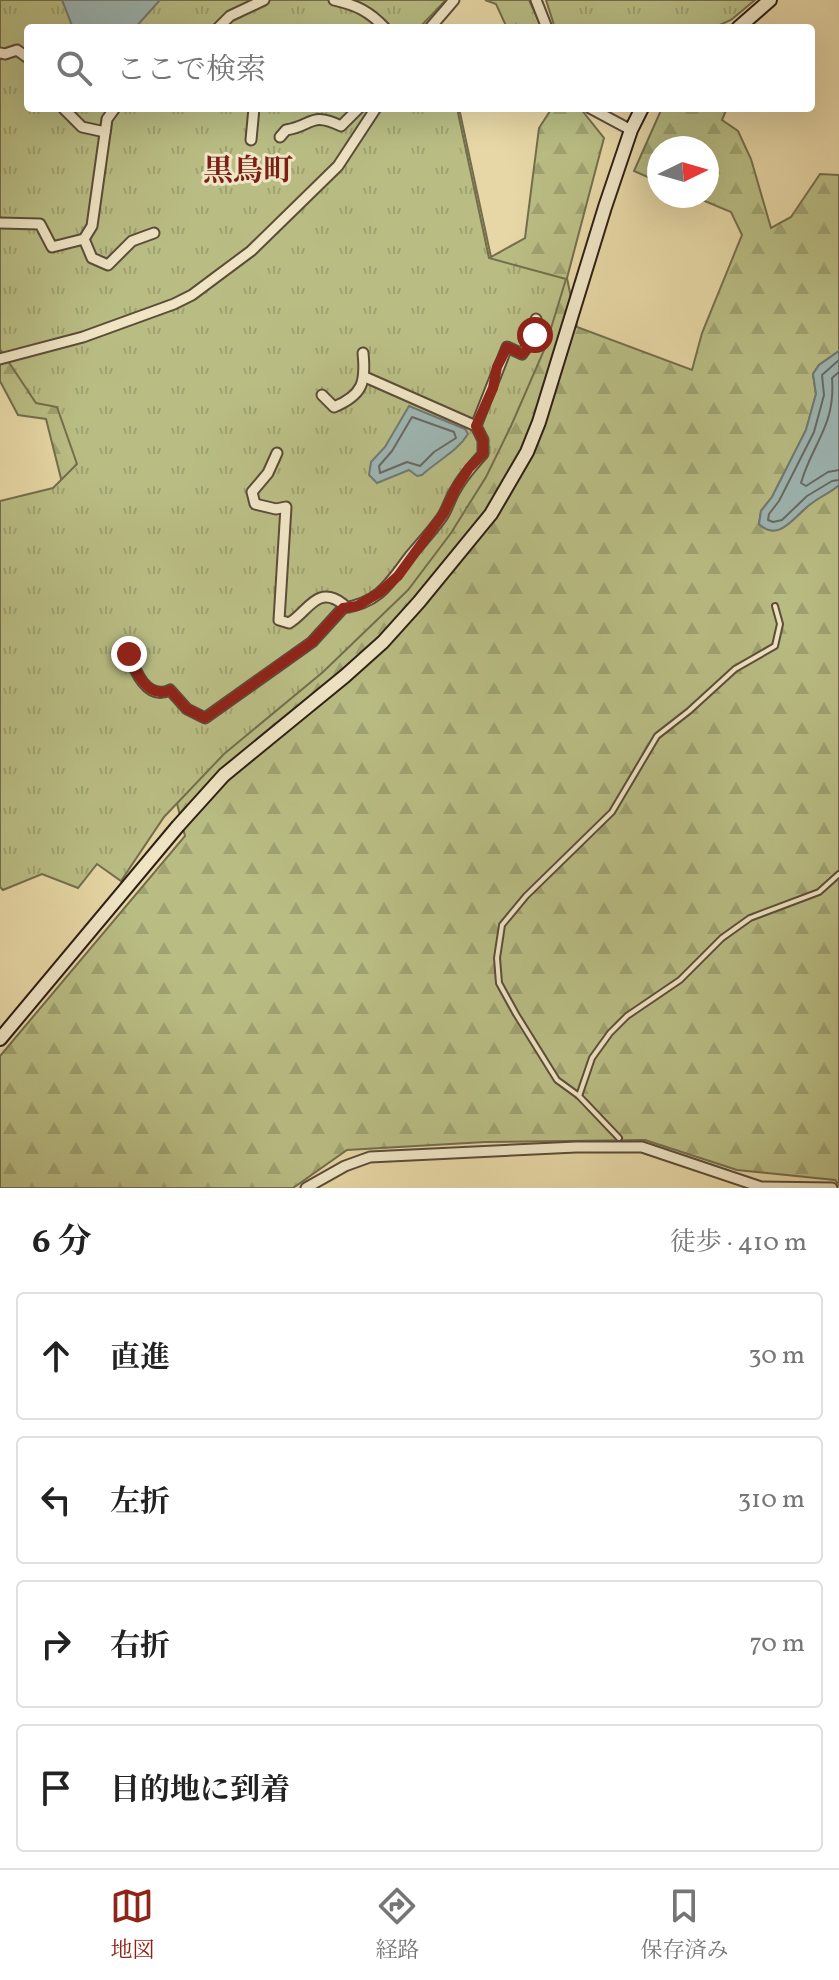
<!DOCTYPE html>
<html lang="ja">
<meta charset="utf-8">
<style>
:root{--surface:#fff;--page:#f6f6f6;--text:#222;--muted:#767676;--line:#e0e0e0;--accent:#8f2418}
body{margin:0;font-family:Vollkorn,"Noto Serif JP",serif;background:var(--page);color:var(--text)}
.compass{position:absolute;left:647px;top:136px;width:72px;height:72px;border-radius:50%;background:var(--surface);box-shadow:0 8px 32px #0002;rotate:85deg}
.stop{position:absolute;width:24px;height:24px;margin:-18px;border:6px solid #8f2418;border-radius:50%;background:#fff}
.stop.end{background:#8f2418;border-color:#fff;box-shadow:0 2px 8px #0008}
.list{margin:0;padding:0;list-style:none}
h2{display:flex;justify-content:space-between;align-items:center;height:104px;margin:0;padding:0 32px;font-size:34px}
h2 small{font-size:26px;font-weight:400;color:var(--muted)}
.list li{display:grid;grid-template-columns:52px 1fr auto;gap:24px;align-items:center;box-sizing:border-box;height:128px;margin:0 16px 16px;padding:0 16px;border:2px solid var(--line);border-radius:8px}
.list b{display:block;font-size:30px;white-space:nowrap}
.list em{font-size:26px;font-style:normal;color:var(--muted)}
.icon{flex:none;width:44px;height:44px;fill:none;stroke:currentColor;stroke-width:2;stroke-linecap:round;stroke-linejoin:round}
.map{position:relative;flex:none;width:839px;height:1188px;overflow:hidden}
.search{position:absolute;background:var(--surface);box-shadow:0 8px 32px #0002;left:24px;right:24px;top:24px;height:88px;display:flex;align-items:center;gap:20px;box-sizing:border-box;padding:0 28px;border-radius:8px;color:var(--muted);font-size:30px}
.sheet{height:680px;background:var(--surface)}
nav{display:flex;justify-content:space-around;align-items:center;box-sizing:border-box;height:112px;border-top:2px solid var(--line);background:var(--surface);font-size:22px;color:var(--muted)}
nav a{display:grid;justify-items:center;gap:4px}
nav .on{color:var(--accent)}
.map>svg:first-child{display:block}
.forest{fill:url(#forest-firs);stroke:#746e4c;stroke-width:2}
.park{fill:url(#park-tufts);stroke:#746e4c;stroke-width:2}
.water{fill:#9db6b3;stroke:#717a74;stroke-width:2}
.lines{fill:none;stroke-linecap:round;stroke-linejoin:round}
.shore{stroke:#666a64;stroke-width:2}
.lane-casing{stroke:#5c4d39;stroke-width:8}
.street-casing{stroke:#5c4d39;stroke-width:13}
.secondary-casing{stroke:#2e1f15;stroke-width:16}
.lane{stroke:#efe5c5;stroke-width:4}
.street{stroke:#efe5c5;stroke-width:9}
.secondary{stroke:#efe5c5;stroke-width:12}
.route{stroke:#8f2418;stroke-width:10}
.labels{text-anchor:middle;stroke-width:6;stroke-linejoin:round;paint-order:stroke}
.neighbourhood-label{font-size:30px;font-weight:bold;fill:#7a1f14;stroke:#efe5c5}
</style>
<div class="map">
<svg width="839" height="1188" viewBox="0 0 839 1188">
<defs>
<pattern id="forest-firs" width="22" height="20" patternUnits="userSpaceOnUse" patternTransform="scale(2)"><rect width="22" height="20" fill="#b9bd84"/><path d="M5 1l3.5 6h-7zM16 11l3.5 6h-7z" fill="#9fa271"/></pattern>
<pattern id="park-tufts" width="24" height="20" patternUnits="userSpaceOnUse" patternTransform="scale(2)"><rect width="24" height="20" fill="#b9bd84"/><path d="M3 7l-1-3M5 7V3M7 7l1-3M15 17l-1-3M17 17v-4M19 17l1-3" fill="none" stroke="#9fa271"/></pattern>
</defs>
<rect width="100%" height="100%" fill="#e7d7a6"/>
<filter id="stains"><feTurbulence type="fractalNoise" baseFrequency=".0025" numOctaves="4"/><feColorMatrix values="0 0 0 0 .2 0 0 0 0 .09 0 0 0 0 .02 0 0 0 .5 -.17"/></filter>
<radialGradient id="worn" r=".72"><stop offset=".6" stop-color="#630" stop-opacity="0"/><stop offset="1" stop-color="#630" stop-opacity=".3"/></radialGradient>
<g class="forest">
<path d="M0 0 28 28V108H459L491 257 525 238 539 128 552 108H580L604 138 567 278 577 327 692 370 702 333 742 235 731 212 693 196H707V148H659V182L634 171 662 108H727L722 120 738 131 751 159 771 228 791 217 820 174 839 175V351L819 365 813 374 816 394 806 430 772 497 761 511 759 524C779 544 797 513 812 503 821 496 830 493 839 485V1185L835 1180 737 1170 645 1140 485 1142 347 1150 293 1188H0V1056L185 836 172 783 79 550 46 419 18 415 0 381Z"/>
<path d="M485 0H529L542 28H507L496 4Z"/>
</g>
<g class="park">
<path d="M0 0H446L419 28H28V108H457L489 258 566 279 545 348 511 426 486 477 451 533 408 590 323 672 224 754 164 817 121 881 97 864 78 888 42 874 3 890 0 887V501L53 488 77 464 57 407 36 403 0 349Z"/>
<path d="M546 0H755L731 20 713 28H555Z"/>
</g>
<g class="water">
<path d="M62 0H160L135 28H73Z"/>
<path d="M839 351V485C830 493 821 496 812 503 796 513 780 544 759 524L761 511 772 497 806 430 816 394 813 374 819 365Z"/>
<path d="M409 406 465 429 468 434C457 452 438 460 422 475L417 476 409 470 377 483 369 475 371 462 385 447Z"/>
</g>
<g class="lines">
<g class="shore">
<path d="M839 360 822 375 824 395 814 432 779 501 769 514 768 520 773 522 782 520 807 496 832 481 839 480"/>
<path d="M839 372 832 378C836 425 812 444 801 483L806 486 828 472 839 470"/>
<path d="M412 417 454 432 456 438 434 452 420 466 407 462 380 473 379 466 392 451Z"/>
</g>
<defs>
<g id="lane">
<path d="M579 1096 592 1058 610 1033 627 1016 680 980 722 938 750 918 819 892 839 874"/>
<path d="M619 1138 579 1096 557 1080 516 1014 499 983 497 958 502 925 526 896 612 812 657 736 689 711 735 669 775 646 780 624 775 606"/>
</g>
<g id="street">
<path d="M334 0C356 5 369 11 385 28"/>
<path d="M536 0 547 28"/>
<path d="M218 28 230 16 264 0"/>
<path d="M430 28 454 0"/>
<path d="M0 53 5 54 17 50 28 58"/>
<path d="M63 108 82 127 105 132"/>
<path d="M590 108 631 130"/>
<path d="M280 137 286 130C313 126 310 111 341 126L359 108"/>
<path d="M251 140 254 108"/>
<path d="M0 223 40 224 52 247 84 239 92 226 107 119 115 108"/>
<path d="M84 239 92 258 108 265 132 241 154 233"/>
<path d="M0 359 83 337 174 304 192 295 251 251 338 166 376 108"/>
<path d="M322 395 334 407C363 395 366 382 363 353"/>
<path d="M476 426 507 347 522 354 535 335 536 319"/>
<path d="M277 453 268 473 252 492 255 504 276 509 286 507 279 620 289 623C308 612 317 584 343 604"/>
<path d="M129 654C135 671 147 701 170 690L187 709 205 718 312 642 343 608C380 603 390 582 410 556 421 543 432 531 442 517 448 508 450 498 456 489 463 476 473 465 483 454V440L476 426 365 377"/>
<path d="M306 1188 345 1166 370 1157 576 1147H642L761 1187 832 1188"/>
</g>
<g id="secondary">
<path d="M738 28 770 0"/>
<path d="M0 1039 178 826 224 775 345 676 383 642 419 602 491 514 527 452 539 422 605 207 631 130 642 108"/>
</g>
</defs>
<use href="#lane" class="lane-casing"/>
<use href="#street" class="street-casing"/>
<use href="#secondary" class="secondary-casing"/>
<use href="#lane" class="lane"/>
<use href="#street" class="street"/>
<use href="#secondary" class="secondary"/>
</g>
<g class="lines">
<path class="route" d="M129 654C135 671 147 700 170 690L187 709 205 718 312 642 343 608 357 606 379 593 398 576 444 513 456 488 469 468 483 454V440L476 426 493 388 497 367 507 347 522 354 531 345 535 335"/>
</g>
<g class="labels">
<g class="neighbourhood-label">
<text x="248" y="180">黒鳥町</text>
</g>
</g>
<rect width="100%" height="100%" filter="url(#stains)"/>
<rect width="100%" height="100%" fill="url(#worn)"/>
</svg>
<svg class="compass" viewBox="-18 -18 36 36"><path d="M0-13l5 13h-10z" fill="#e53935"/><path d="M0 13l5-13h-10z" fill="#767676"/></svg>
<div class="stop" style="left:535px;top:335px"></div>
<div class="stop end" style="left:129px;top:654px"></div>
<div class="search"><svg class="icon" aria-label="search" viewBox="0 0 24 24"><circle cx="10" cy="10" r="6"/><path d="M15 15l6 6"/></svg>ここで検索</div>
</div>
<section class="sheet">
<h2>6 分<small>徒歩 · 410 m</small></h2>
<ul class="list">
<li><svg class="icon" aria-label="ahead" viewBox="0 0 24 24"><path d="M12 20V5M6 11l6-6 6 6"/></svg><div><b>直進</b></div><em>30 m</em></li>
<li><svg class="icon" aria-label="left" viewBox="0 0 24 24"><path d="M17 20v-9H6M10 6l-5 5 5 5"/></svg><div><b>左折</b></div><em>310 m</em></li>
<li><svg class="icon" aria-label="right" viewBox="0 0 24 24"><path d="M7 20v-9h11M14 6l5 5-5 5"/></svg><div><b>右折</b></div><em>70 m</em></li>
<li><svg class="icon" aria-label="arrive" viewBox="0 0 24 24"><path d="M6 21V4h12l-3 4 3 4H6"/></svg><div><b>目的地に到着</b></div></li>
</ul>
</section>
<nav>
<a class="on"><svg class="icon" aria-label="map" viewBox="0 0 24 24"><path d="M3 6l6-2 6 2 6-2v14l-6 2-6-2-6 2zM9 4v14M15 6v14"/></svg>地図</a>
<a><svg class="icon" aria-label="directions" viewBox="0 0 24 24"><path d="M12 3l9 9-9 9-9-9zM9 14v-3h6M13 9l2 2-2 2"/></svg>経路</a>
<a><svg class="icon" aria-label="saved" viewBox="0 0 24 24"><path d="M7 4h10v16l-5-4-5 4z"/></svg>保存済み</a>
</nav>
